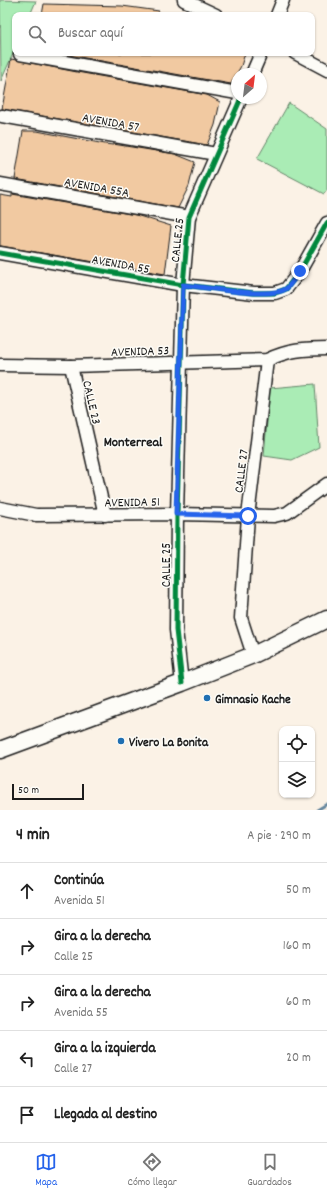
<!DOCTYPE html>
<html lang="es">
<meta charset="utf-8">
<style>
:root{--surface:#fff;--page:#f2f2f2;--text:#222;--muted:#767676;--line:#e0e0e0;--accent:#2563eb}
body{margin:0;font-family:Dekko,sans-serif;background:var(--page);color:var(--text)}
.controls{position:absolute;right:12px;bottom:12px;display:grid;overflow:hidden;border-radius:8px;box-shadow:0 1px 3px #0004}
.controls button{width:36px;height:36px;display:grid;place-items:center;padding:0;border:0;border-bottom:1px solid var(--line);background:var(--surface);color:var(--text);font:20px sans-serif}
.compass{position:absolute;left:231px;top:68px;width:36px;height:36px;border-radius:50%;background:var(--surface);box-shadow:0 1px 3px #0004;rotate:28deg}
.scale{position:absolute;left:12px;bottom:10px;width:72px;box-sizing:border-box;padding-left:4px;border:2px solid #1c1c1c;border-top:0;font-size:11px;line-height:14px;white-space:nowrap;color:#1c1c1c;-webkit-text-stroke:3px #fdfcf7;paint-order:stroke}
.stop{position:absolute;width:12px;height:12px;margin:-9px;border:3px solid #2563eb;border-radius:50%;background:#fff}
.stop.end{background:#2563eb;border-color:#fff;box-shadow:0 1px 4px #0008}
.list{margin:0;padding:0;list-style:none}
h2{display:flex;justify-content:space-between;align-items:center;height:52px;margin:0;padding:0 16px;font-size:17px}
h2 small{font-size:13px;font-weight:400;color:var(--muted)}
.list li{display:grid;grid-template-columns:26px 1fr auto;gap:12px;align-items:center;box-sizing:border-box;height:56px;padding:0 16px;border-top:1px solid var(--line)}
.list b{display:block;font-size:15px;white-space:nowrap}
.list p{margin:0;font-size:13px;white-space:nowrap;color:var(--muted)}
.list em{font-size:13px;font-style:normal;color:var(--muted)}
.icon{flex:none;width:22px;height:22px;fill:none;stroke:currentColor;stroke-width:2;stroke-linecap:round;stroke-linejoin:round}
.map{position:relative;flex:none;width:327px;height:810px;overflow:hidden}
.search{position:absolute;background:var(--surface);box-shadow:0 1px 3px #0004;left:12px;right:12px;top:12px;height:44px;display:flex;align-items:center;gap:10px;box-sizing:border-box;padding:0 14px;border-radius:8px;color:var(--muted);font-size:15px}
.sheet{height:332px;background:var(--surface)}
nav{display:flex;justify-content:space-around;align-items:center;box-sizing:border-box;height:56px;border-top:1px solid var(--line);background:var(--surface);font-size:11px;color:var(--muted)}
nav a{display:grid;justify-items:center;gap:2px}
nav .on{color:var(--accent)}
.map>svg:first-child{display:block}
.green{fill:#aaecb5;stroke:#638468}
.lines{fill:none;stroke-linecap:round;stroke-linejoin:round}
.stream{stroke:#65869e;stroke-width:3}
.building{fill:#f1c9a1;stroke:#1c1c1c}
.minor-casing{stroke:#1c1c1c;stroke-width:15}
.secondary-casing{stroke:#1c1c1c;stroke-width:19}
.minor{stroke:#fdfcf7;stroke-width:12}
.secondary{stroke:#fdfcf7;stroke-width:16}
.cycleway-casing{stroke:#fdfcf7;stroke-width:8}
.cycleway{stroke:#00873e;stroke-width:5}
.route{stroke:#2563eb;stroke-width:5}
.poi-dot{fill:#1f6fb2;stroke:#fdfcf7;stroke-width:1.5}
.labels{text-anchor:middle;stroke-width:3;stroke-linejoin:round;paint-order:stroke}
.street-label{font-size:13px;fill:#1c1c1c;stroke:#fdfcf7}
.poi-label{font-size:13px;font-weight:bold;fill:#1c1c1c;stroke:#fdfcf7;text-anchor:start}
.neighbourhood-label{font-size:14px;font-weight:bold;fill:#1c1c1c;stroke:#fdfcf7}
</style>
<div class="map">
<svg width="327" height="810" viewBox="0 0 327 810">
<rect width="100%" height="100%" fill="#fbf2e6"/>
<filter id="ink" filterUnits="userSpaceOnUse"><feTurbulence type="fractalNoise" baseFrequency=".025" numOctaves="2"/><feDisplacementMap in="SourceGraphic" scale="8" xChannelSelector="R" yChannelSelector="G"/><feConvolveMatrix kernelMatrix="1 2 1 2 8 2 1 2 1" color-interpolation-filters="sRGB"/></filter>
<g filter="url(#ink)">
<g class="green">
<path d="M0 0 36 1 30 15H15V49L1 81Z"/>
<path d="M289 103 327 129V190L324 194 257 159Z"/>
<path d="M315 384 319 447 292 460 264 456 270 388Z"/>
</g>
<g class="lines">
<path class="stream" d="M317 810 327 804"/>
</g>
<g class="building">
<path d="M44 4 122 6 159 11V15H42Z"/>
<path d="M57 53H245L241 66 231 84Z"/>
<path d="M11 59 77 72 207 95 220 102 215 125 207 145 2 109Z"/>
<path d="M23 131H37L105 144 113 145V144L175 154 195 162 189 186 178 208 15 179Z"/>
<path d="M12 194 136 215 171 226 165 274 0 246V195L12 197Z"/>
</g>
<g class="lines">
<defs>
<g id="minor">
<path d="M184 0 216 15"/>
<path d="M277 15 283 0"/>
<path d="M295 53 327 70"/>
<path d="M20 54 237 93"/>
<path d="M252 74 261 53"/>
<path d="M2 116 216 154"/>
<path d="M0 184 189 217"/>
<path d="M0 253 183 285 254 293H275L286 289 300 271 327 223"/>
<path d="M0 365 71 366 267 360C288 350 304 349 327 349"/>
<path d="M71 366 105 515"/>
<path d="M0 508 36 515 177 514 274 516 287 513 327 484"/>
<path d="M253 655 241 618 248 516 267 360"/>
<path d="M182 683 176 630 177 514 183 285 189 217 241 98"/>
</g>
<path id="secondary" d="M0 750 182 683 253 655 327 619"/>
</defs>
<use href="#minor" class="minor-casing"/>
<use href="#secondary" class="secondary-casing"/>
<use href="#minor" class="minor"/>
<use href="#secondary" class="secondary"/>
<defs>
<g id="cycleway">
<path d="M0 253 183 285 254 293H275L286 289 300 271 327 223"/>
<path d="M182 683 176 630 177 514 183 285 189 217 241 98"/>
</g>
</defs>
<use href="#cycleway" class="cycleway-casing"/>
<use href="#cycleway" class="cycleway"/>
</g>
</g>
<g class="lines" filter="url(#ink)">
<path class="route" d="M248 516 176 514 183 285C203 287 273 300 287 288 292 283 296 276 300 271"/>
</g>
<g class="poi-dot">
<circle cx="207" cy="698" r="4"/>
<circle cx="121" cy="741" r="4"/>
</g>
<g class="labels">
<g class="street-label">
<text transform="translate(111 121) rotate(10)" y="5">AVENIDA 57</text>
<text transform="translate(97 186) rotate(10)" y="5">AVENIDA 55A</text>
<text transform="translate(176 240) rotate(-84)" y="5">CALLE 25</text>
<text transform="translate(121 263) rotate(10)" y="5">AVENIDA 55</text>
<text transform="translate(140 350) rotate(-2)" y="5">AVENIDA 53</text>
<text transform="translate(93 402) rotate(77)" y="5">CALLE 23</text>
<text transform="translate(240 471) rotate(-83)" y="5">CALLE 27</text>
<text transform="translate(132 501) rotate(-1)" y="5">AVENIDA 51</text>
<text transform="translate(165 565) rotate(-90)" y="5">CALLE 25</text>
</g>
<g class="poi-label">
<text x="215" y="703">Gimnasio Kache</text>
<text x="129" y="746">Vivero La Bonita</text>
</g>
<g class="neighbourhood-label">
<text x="133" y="446">Monterreal</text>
</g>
</g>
</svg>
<div class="controls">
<button><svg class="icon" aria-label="locate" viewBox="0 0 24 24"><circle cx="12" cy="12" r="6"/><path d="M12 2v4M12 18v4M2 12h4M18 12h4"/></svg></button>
<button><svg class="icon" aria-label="layers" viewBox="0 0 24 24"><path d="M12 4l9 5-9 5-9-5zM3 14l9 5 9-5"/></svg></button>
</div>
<svg class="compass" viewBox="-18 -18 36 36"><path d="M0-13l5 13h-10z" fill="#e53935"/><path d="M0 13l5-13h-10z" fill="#767676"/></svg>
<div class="scale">50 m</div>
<div class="stop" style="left:248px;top:516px"></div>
<div class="stop end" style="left:300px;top:271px"></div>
<div class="search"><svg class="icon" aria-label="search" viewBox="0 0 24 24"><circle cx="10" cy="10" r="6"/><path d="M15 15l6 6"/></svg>Buscar aquí</div>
</div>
<section class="sheet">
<h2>4 min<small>A pie · 290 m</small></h2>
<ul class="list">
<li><svg class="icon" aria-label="ahead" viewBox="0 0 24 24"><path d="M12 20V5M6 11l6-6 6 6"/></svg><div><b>Continúa</b><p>Avenida 51</p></div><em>50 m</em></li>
<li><svg class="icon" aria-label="right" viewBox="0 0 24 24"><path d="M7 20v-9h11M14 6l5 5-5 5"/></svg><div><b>Gira a la derecha</b><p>Calle 25</p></div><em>160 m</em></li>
<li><svg class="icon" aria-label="right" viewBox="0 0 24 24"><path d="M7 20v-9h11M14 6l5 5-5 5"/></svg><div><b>Gira a la derecha</b><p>Avenida 55</p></div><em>60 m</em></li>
<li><svg class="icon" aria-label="left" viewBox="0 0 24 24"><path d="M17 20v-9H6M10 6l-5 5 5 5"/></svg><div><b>Gira a la izquierda</b><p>Calle 27</p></div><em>20 m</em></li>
<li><svg class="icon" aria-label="arrive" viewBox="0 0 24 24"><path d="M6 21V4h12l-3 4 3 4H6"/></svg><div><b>Llegada al destino</b></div></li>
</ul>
</section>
<nav>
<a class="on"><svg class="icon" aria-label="map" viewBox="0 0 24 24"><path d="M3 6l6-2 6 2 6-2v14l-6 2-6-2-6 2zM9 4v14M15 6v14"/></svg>Mapa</a>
<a><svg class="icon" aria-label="directions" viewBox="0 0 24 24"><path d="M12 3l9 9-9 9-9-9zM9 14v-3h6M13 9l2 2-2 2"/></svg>Cómo llegar</a>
<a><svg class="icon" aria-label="saved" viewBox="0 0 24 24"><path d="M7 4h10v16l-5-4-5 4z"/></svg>Guardados</a>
</nav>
